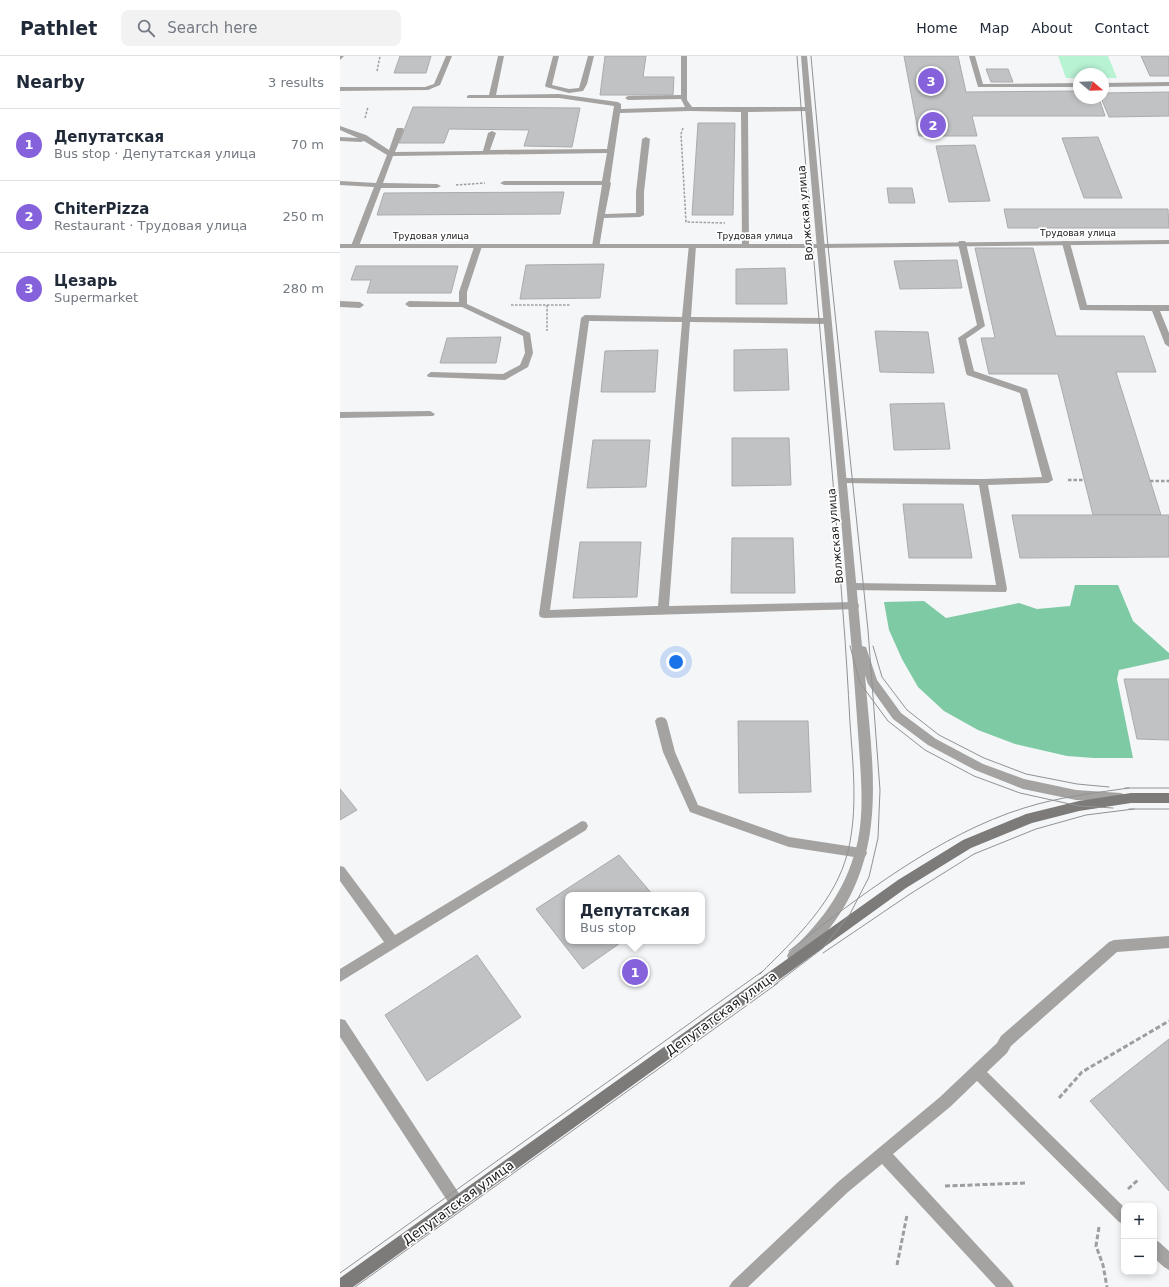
<!DOCTYPE html>
<meta charset="utf-8">
<style>
:root{--surface:#fff;--page:#f2f2f3;--text:#1f2937;--muted:#747a83;--line:#e0e1e3;--accent:#8562dc}
body{margin:0;font-family:"DejaVu Sans",sans-serif;background:var(--page);color:var(--text)}
.controls{position:absolute;right:12px;bottom:12px;display:grid;overflow:hidden;border-radius:8px;box-shadow:0 2px 6px #0003}
.controls button{width:36px;height:36px;display:grid;place-items:center;padding:0;border:0;border-bottom:1px solid var(--line);background:var(--surface);color:var(--text);font:20px sans-serif}
.compass{position:absolute;left:733px;top:12px;width:36px;height:36px;border-radius:50%;background:var(--surface);box-shadow:0 2px 6px #0003;rotate:109deg}
.you{position:absolute;left:336px;top:606px;width:14px;height:14px;margin:-10px;border:3px solid #fff;border-radius:50%;background:#1a73e8;box-shadow:0 0 0 6px #1a73e833}
.badge{display:grid;place-items:center;width:26px;height:26px;border-radius:50%;background:var(--accent);color:#fff;font-size:13px;font-weight:700}
.pin{position:absolute;translate:-50% -50%;border:2px solid #fff;box-shadow:0 1px 4px #0006}
.popup{position:absolute;left:225px;top:836px;width:140px;height:52px;box-sizing:border-box;display:grid;place-content:center;border-radius:8px;background:var(--surface);filter:drop-shadow(0 1px 3px #0005);font-size:13px;white-space:nowrap;color:var(--muted)}
.popup b{font-size:15px;color:var(--text)}
.popup::after{content:'';position:absolute;left:50%;top:100%;margin-left:-8px;border:8px solid transparent;border-top-color:var(--surface)}
.list{margin:0;padding:0;list-style:none}
h2{display:flex;justify-content:space-between;align-items:center;height:52px;margin:0;padding:0 16px;font-size:17px}
h2 small{font-size:13px;font-weight:400;color:var(--muted)}
.list li{display:grid;grid-template-columns:26px 1fr auto;gap:12px;align-items:center;box-sizing:border-box;height:72px;padding:0 16px;border-top:1px solid var(--line)}
.list b{display:block;font-size:15px;white-space:nowrap}
.list p{margin:0;font-size:13px;white-space:nowrap;color:var(--muted)}
.list em{font-size:13px;font-style:normal;color:var(--muted)}
.icon{flex:none;width:22px;height:22px;fill:none;stroke:currentColor;stroke-width:2;stroke-linecap:round;stroke-linejoin:round}
.map{position:relative;flex:none;width:829px;height:1231px;overflow:hidden}
header{display:flex;align-items:center;gap:24px;box-sizing:border-box;height:56px;padding:0 20px;background:var(--surface);border-bottom:1px solid var(--line)}
header strong{font-size:19px}
nav{display:flex;gap:22px;margin-inline-start:auto;font-size:14px}
.search{width:280px;height:36px;background:var(--page);display:flex;align-items:center;gap:10px;box-sizing:border-box;padding:0 14px;border-radius:8px;color:var(--muted);font-size:15px}
main{display:flex}
aside{flex:1;background:var(--surface)}
.map>svg:first-child{display:block}
.green{fill:#b8f3d4}
.forest{fill:#7ecaa5}
.building{fill:#c1c2c4;stroke:#aaabad}
.lines{fill:none;stroke-linecap:round;stroke-linejoin:round}
.path-far2{stroke:#9d9ea0;stroke-width:1.5;stroke-dasharray:2.5 1.5;stroke-linecap:butt}
.path-far1{stroke:#9d9ea0;stroke-width:2.5;stroke-dasharray:3.5 2;stroke-linecap:butt}
.path{stroke:#9d9ea0;stroke-width:3;stroke-dasharray:5 2.5;stroke-linecap:butt}
.service{fill:#a4a3a2;fill-rule:evenodd}
.minor{fill:#a4a3a2;fill-rule:evenodd}
.tertiary{fill:#a4a3a2;fill-rule:evenodd}
.secondary{fill:#7c7b7a;fill-rule:evenodd}
.tram{stroke:#919293;stroke-width:1}
.labels{text-anchor:middle;stroke-width:3.5;stroke-linejoin:round;paint-order:stroke}
.far-street-label{font-size:9px;fill:#181819;stroke:#fff}
.street-label{font-size:11px;fill:#181819;stroke:#fff}
.near-street-label{font-size:13px;fill:#181819;stroke:#fff}
</style>
<header>
<strong>Pathlet</strong>
<div class="search"><svg class="icon" aria-label="search" viewBox="0 0 24 24"><circle cx="10" cy="10" r="6"/><path d="M15 15l6 6"/></svg>Search here</div>
<nav><a>Home</a><a>Map</a><a>About</a><a>Contact</a></nav>
</header>
<main>
<aside>
<h2>Nearby<small>3 results</small></h2>
<ul class="list">
<li><span class="badge">1</span><div><b>Депутатская</b><p>Bus stop · Депутатская улица</p></div><em>70 m</em></li>
<li><span class="badge">2</span><div><b>ChiterPizza</b><p>Restaurant · Трудовая улица</p></div><em>250 m</em></li>
<li><span class="badge">3</span><div><b>Цезарь</b><p>Supermarket</p></div><em>280 m</em></li>
</ul>
</aside>
<div class="map">
<svg width="829" height="1231" viewBox="0 0 829 1231">
<rect width="100%" height="100%" fill="#f5f6f8"/>
<path class="green" d="M718 0H768L777 22H763V18H739V22H726Z"/>
<path class="forest" d="M735 529H778L793 565 829 597V603L779 614 777 623 793 702H754L727 700 675 688 638 674 604 655 578 631 562 603 549 574 544 546 584 545 606 562 679 547 697 553 730 550Z"/>
<g class="building">
<path d="M60 0H91L86 17H54Z"/>
<path d="M265 0H306L303 21H334L333 39H260Z"/>
<path d="M564 0H618L626 36 739 35V42H759L765 60H632L637 80H579Z"/>
<path d="M801 0H829V20H810Z"/>
<path d="M646 13H668L673 26H651Z"/>
<path d="M829 36V60L769 61 761 42H763V37Z"/>
<path d="M73 51 240 52 232 91 184 90 189 74 109 73 104 87H59Z"/>
<path d="M358 67H395L393 159H352Z"/>
<path d="M758 81 782 142H744L722 82Z"/>
<path d="M635 89 650 145 609 146 596 90Z"/>
<path d="M547 132H572L575 147H549Z"/>
<path d="M224 136 220 158 37 159 44 137Z"/>
<path d="M664 153H828L829 172H668Z"/>
<path d="M635 192H693L716 280H804L816 316H776L821 459H753L718 318H649L641 282H655Z"/>
<path d="M617 204 622 232 560 233 554 205Z"/>
<path d="M264 208 260 242 180 243 186 209Z"/>
<path d="M16 210H118L111 237H27L31 224H11Z"/>
<path d="M445 212 447 248H396V213Z"/>
<path d="M535 275 588 276 594 317 540 316Z"/>
<path d="M161 281 156 307H100L107 282Z"/>
<path d="M447 293 449 334 394 335V294Z"/>
<path d="M318 294 315 336H261L265 295Z"/>
<path d="M604 347 610 393 554 394 550 348Z"/>
<path d="M392 382H449L451 429 392 430Z"/>
<path d="M253 384H310L306 431 247 432Z"/>
<path d="M563 448H623L632 502H569Z"/>
<path d="M672 459H829V501L680 502Z"/>
<path d="M392 482H453L455 537H391Z"/>
<path d="M240 486H301L297 541 233 542Z"/>
<path d="M784 623H829V684L797 683Z"/>
<path d="M398 665H468L471 736 399 737Z"/>
<path d="M0 733 17 754 0 764Z"/>
<path d="M279 799 313 839H228V885H283L243 913 196 853Z"/>
<path d="M137 899 181 961 87 1025 45 959Z"/>
<path d="M829 983V1135L750 1045Z"/>
</g>
<g class="lines">
<g class="path-far2">
<path d="M37 15 40 0"/>
<path d="M25 62 28 51"/>
<path d="M343 72 341 78 346 166 385 167"/>
<path d="M116 129 145 127"/>
<path d="M171 249H230"/>
<path d="M207 249V275"/>
</g>
<g class="path-far1">
<path d="M728 424H744"/>
<path d="M810 425H829"/>
</g>
<g class="path">
<path d="M719 1042 742 1016 829 965"/>
<path d="M605 1130 685 1127"/>
<path d="M788 1133 798 1124"/>
<path d="M759 1171 756 1190 763 1209 767 1231"/>
<path d="M557 1209 567 1159"/>
</g>
<g class="service">
<path d="M0 0H4L0 4Z"/>
<path d="M106 0H112L100 29 88 34 0 35V31H85L94 28Z"/>
<path d="M158 0H164L156 39 219 38 278 46 281 48V53L345 51 341 43 288 44 285 42 288 40 341 39V0H347V44L352 51H469L472 53 469 55 408 56 409 192H406L402 190 401 56 350 55 280 57 270 126 271 127 265 158 296 157V136L302 83 306 81 310 83 304 136V159L300 161 264 162 259 192H256L252 190 262 129H164L160 127 164 125H262L267 97 53 100 43 127 97 128 101 130 97 132H41L19 190 15 192H12L11 190 34 131 0 129V125L36 127 47 99 24 85 21 86 0 85V81L18 82 0 74V70L26 79 49 94 56 74 57 72H63L64 74 55 96 143 95 148 77 152 75 156 77 150 94 267 93 274 50 219 42H127V40L129 39H149Z"/>
<path d="M213 0H219L212 29 229 33 239 32 248 0H254L247 28 243 35 229 37 206 31 205 30Z"/>
<path d="M629 0H635L643 28 739 27V31H638Z"/>
<path d="M829 26V30L763 31V27Z"/>
<path d="M619 185H625L626 187 645 270 626 283 634 315 687 333 713 424 708 427 648 429 667 533 666 536 508 534 507 531 508 528 512 527 656 529 639 429 503 427 498 424 500 422 643 423 702 421 680 337 627 319 626 317 618 282 637 269 618 187Z"/>
<path d="M723 185H729L730 187 747 249H829V255H820L829 277V291L825 288 812 255 740 254 722 187Z"/>
<path d="M135 188H138L142 190 127 236V248L190 277 193 297 188 311 165 324 88 321 87 319 91 316 163 318 180 309 185 297 183 280 122 251H69L65 248 69 245 119 246V236Z"/>
<path d="M349 188H352L356 190 351 261 487 262 491 265 487 268 350 266 329 550 514 546 518 547 519 550 518 553 204 562 200 561 199 558 241 262 245 259 342 261ZM249 265 342 266 318 550 210 554Z"/>
<path d="M0 245 20 246 24 249 20 252 0 251Z"/>
<path d="M90 355 95 358 93 360 0 362V356Z"/>
<path d="M321 661 325 662 327 665 335 696 358 749 449 781 521 792 525 793 527 797 525 801 521 802 449 791 350 756 323 696 315 665 317 662Z"/>
<path d="M242 765 246 766 248 770 246 774 0 926V913L44 886 0 825V810L4 811 55 879Z"/>
<path d="M829 880V892L777 896 671 990 667 997 647 1016 784 1151V1168L779 1166 637 1025 610 1051 553 1098 671 1226 674 1231H656L542 1108 508 1136 408 1231H389L392 1226 498 1126 600 1041 657 987 661 980 769 886 774 884Z"/>
<path d="M0 963 5 964 122 1142 124 1147 122 1152 117 1154 112 1152 0 981Z"/>
<path d="M814 1183 819 1186 829 1195V1214L824 1211 814 1202Z"/>
</g>
<path class="minor" d="M829 184V188L480 192H0V188H480Z"/>
<path class="tertiary" d="M461 0H467L522 590 526 591 537 624 561 657 596 683 643 708 684 723 736 734 781 737 785 739 787 742 785 745 781 747 736 744 683 733 635 714 588 689 553 663 528 628 525 619C532 710 550 795 489 873 480 884 468 901 454 906L449 904 447 900 449 896C484 864 508 830 518 784 524 753 521 722 519 691 516 648 513 605 509 562 495 375 475 188 461 0Z"/>
<path class="secondary" d="M791 737H829V747H791L739 755 692 767 631 792 566 832 13 1231H0V1222L558 824 623 784 686 758 739 745Z"/>
<g class="tram">
<path d="M510 590 520 627 548 665 585 694 634 720 680 737 739 750 773 752"/>
<path d="M533 590 542 621 567 654 599 679 644 702 686 718 737 728 769 731"/>
<path d="M785 732H829"/>
<path d="M789 753H829"/>
<path d="M449 895C518 841 600 778 684 752 719 741 754 737 789 732"/>
<path d="M483 897 570 838 634 798 696 773 746 759 794 753"/>
<path d="M420 918C455 883 496 845 508 795 518 754 513 709 510 667 508 630 506 594 503 557 490 371 471 186 457 0"/>
<path d="M433 930 483 892 510 858 529 821 538 782 540 734 528 574 488 190 471 0"/>
<path d="M0 1217 423 915"/>
<path d="M15 1231 438 927"/>
</g>
</g>
<g class="labels">
<g class="far-street-label">
<text x="738" y="180">Трудовая улица</text>
<text x="91" y="183">Трудовая улица</text>
<text x="415" y="183">Трудовая улица</text>
</g>
<g class="street-label">
<text transform="translate(465 157) rotate(-95)" y="4">Волжская улица</text>
<text transform="translate(495 480) rotate(-95)" y="4">Волжская улица</text>
</g>
<g class="near-street-label">
<text transform="translate(381 957) rotate(-36)" y="5">Депутатская улица</text>
<text transform="translate(118 1146) rotate(-36)" y="5">Депутатская улица</text>
</g>
</g>
</svg>
<div class="controls">
<button>+</button>
<button>−</button>
</div>
<svg class="compass" viewBox="-18 -18 36 36"><path d="M0-13l5 13h-10z" fill="#e53935"/><path d="M0 13l5-13h-10z" fill="#747a83"/></svg>
<div class="you"></div>
<div class="pin badge" style="left:295px;top:916px">1</div>
<div class="popup"><b>Депутатская</b>Bus stop</div>
<div class="pin badge" style="left:593px;top:69px">2</div>
<div class="pin badge" style="left:591px;top:25px">3</div>
</div>
</main>
